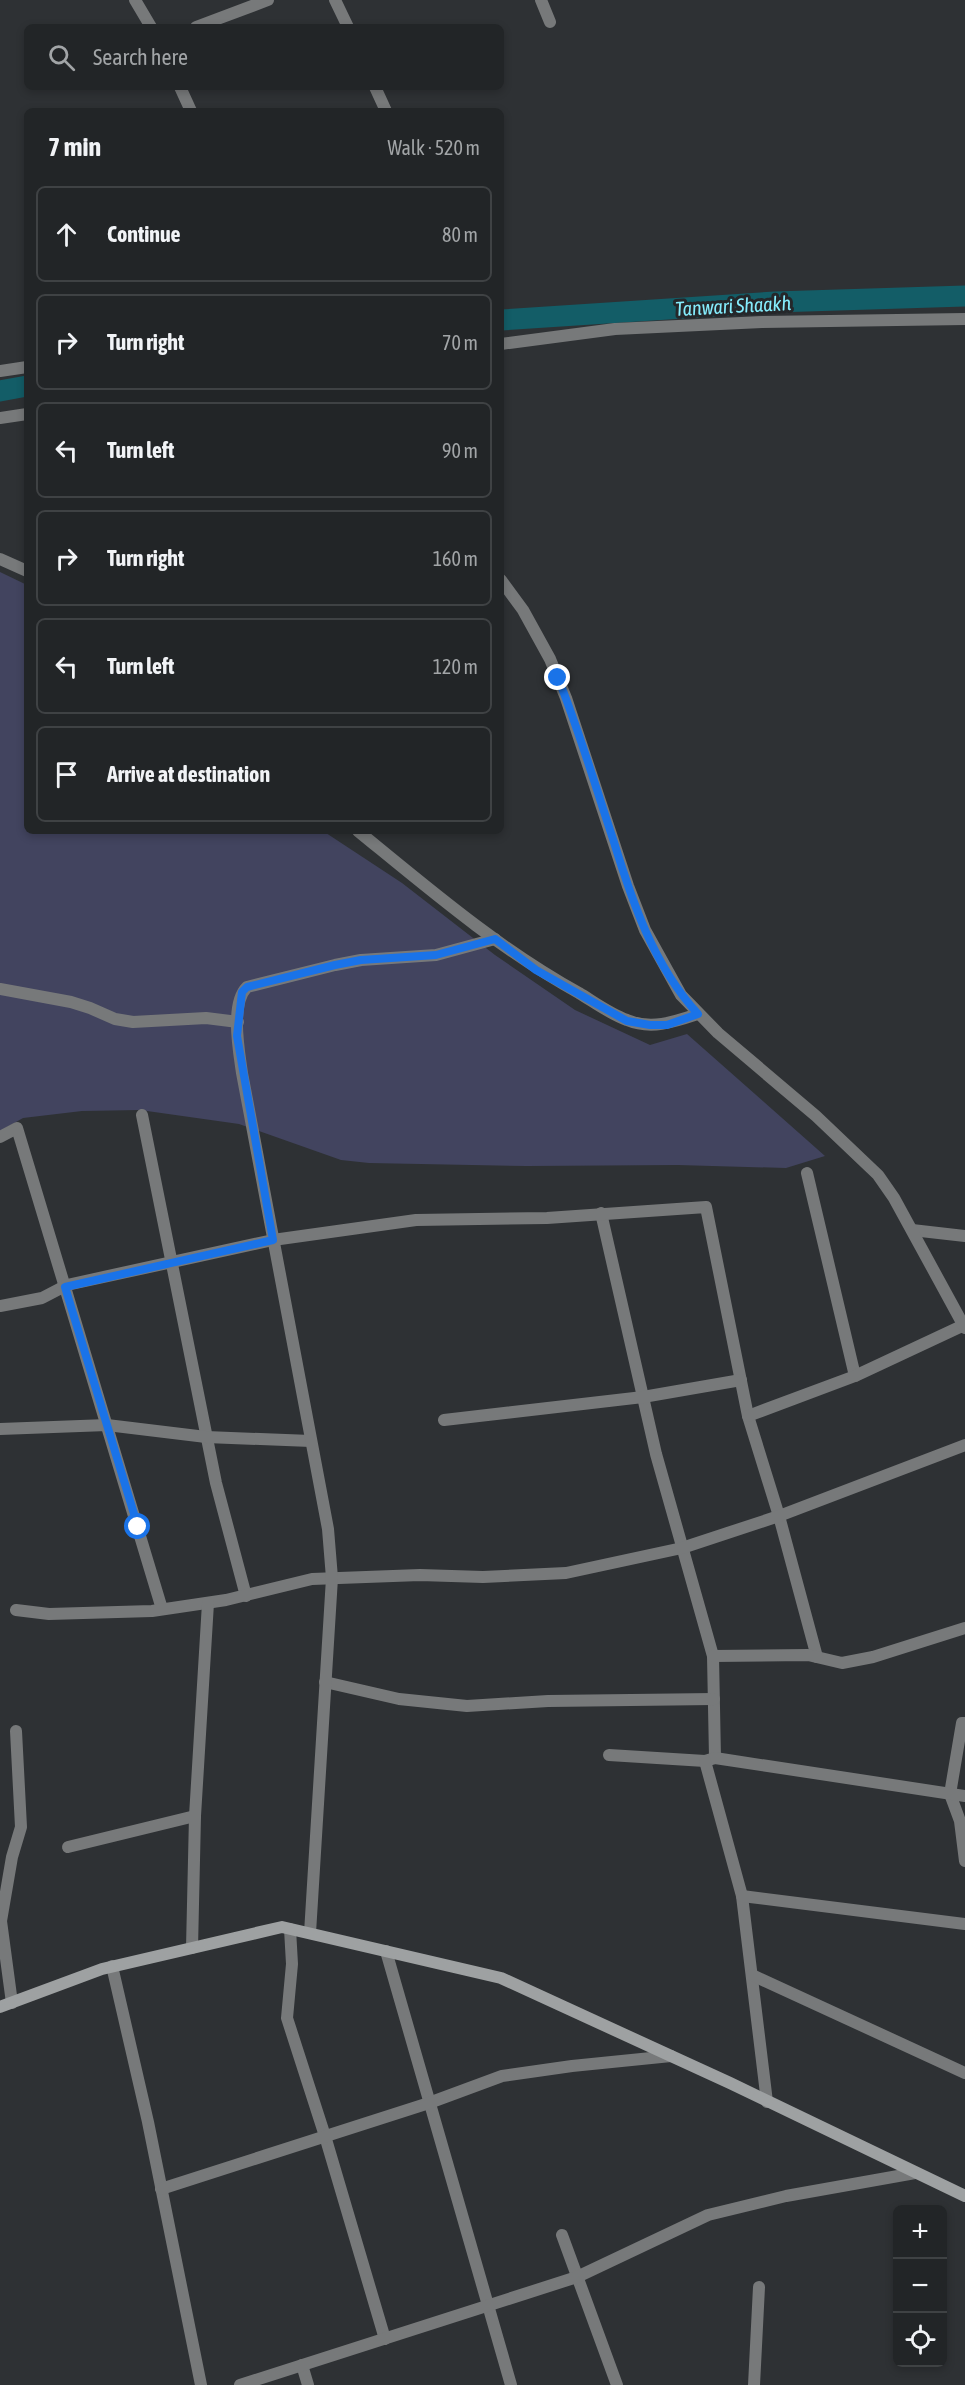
<!DOCTYPE html>
<meta charset="utf-8">
<style>
:root{--surface:#222527;--page:#2e3133;--text:#f1f3f6;--muted:#a2a5a7;--line:#3f4244}
body{margin:0;font-family:"Asap Condensed",sans-serif;background:var(--page);color:var(--text)}
.controls{position:absolute;right:18px;bottom:18px;display:grid;overflow:hidden;border-radius:9px;box-shadow:0 3px 9px #0003}
.controls button{width:54px;height:54px;display:grid;place-items:center;padding:0;border:0;border-bottom:2px solid var(--line);background:var(--surface);color:var(--text);font:30px sans-serif}
.stop{position:absolute;width:18px;height:18px;margin:-14px;border:4px solid #1a73e8;border-radius:50%;background:#fff}
.stop.end{background:#1a73e8;border-color:#fff;box-shadow:0 2px 6px #0008}
.list{margin:0;padding:0;list-style:none}
h2{display:flex;justify-content:space-between;align-items:center;height:78px;margin:0;padding:0 24px;font-size:26px}
h2 small{font-size:20px;font-weight:400;color:var(--muted)}
.list li{display:grid;grid-template-columns:39px 1fr auto;gap:18px;align-items:center;box-sizing:border-box;height:96px;margin:0 12px 12px;padding:0 12px;border:2px solid var(--line);border-radius:9px}
.list b{display:block;font-size:22px;white-space:nowrap}
.list em{font-size:20px;font-style:normal;color:var(--muted)}
.icon{flex:none;width:33px;height:33px;fill:none;stroke:currentColor;stroke-width:2;stroke-linecap:round;stroke-linejoin:round}
.map{position:relative;flex:none;width:965px;height:2385px;overflow:hidden}
.search{position:absolute;background:var(--surface);box-shadow:0 3px 9px #0003;left:24px;top:24px;width:480px;height:66px;display:flex;align-items:center;gap:15px;box-sizing:border-box;padding:0 21px;border-radius:9px;color:var(--muted);font-size:22px}
.panel{position:absolute;background:var(--surface);box-shadow:0 3px 9px #0003;left:24px;top:108px;width:480px;height:726px;border-radius:9px}
.map>svg:first-child{display:block}
.green{fill:#42445f}
.lines{fill:none;stroke-linecap:round;stroke-linejoin:round}
.canal{stroke:#135d67;stroke-width:21}
.minor{stroke:#77797a;stroke-width:12}
.tertiary{stroke:#77797a;stroke-width:12}
.secondary{stroke:#9ea1a2;stroke-width:12}
.route{stroke:#1a73e8;stroke-width:8}
.labels{text-anchor:middle;stroke-width:6;stroke-linejoin:round;paint-order:stroke}
.water-label{font-size:20px;font-style:italic;fill:#85edfd;stroke:#25272a}
</style>
<div class="map">
<svg width="965" height="2385" viewBox="0 0 965 2385">
<rect width="100%" height="100%" fill="#2e3134"/>
<path class="green" d="M0 572 27 585V831H323L402 883 495 955 575 1010 650 1045 687 1034 825 1156 786 1168 678 1165 527 1166 369 1163 341 1160 239 1124 140 1110 82 1111 23 1118 0 1131Z"/>
<g class="lines">
<g class="canal">
<path d="M501 320 775 302 965 296"/>
<path d="M0 391 27 386"/>
</g>
<g class="minor">
<path d="M335 0 348 27"/>
<path d="M541 0 550 22"/>
<path d="M196 27 268 0"/>
<path d="M375 87 386 111"/>
<path d="M501 344 615 329 762 322 965 319"/>
<path d="M0 371 27 367"/>
<path d="M0 418 27 414"/>
<path d="M0 559 27 571"/>
<path d="M358 831C429 889 499 949 579 993 594 1002 610 1014 627 1020 651 1030 674 1022 698 1014"/>
<path d="M0 989 71 1002 90 1008 115 1019 133 1022 206 1018 238 1022"/>
<path d="M142 1115 216 1483 246 1596"/>
<path d="M0 1137 17 1128 162 1609"/>
<path d="M807 1173 855 1376"/>
<path d="M601 1213 656 1454 713 1656 715 1758"/>
<path d="M912 1230 965 1236"/>
<path d="M0 1306 42 1298 67 1285 273 1240 416 1220 547 1218 706 1207 748 1416 779 1516 817 1657"/>
<path d="M748 1416 855 1376 964 1325"/>
<path d="M444 1420 643 1397 741 1380"/>
<path d="M0 1429 107 1425 206 1437 311 1441"/>
<path d="M16 1610 49 1614 152 1611 226 1600 312 1579 420 1575 483 1577 566 1573 682 1548 779 1516 965 1445"/>
<path d="M713 1656 808 1655 842 1663 873 1657 965 1628"/>
<path d="M325 1682 399 1699 467 1706 548 1701 714 1699"/>
<path d="M965 1723H962L950 1794 960 1821 965 1861"/>
<path d="M609 1755 705 1761 715 1758 965 1796"/>
<path d="M705 1761 742 1896 767 2102"/>
<path d="M68 1847 195 1816"/>
<path d="M742 1896 965 1924"/>
<path d="M290 1929 292 1964 287 2018 325 2136 385 2339"/>
<path d="M310 1933 332 1578 328 1529 242 1073C239 1051 230 1004 247 987L335 965 361 960 436 955 495 939"/>
<path d="M192 1948 195 1816 208 1603"/>
<path d="M386 1951 511 2385"/>
<path d="M112 1966 148 2122 201 2385"/>
<path d="M752 1975 965 2073"/>
<path d="M12 2003 1 1921 12 1857 21 1827 16 1731"/>
<path d="M161 2189 429 2103 502 2076 572 2066 671 2056"/>
<path d="M562 2235 617 2385"/>
<path d="M302 2365 308 2385"/>
<path d="M240 2385 577 2277 708 2215 786 2196 915 2173"/>
<path d="M754 2385 759 2287"/>
</g>
<g class="tertiary">
<path d="M135 0 151 27"/>
<path d="M180 87 191 111"/>
<path d="M501 580 523 610 550 659 566 698 628 886 645 930 681 995 718 1033 816 1116 878 1175 894 1198 965 1328"/>
</g>
<path class="secondary" d="M0 2007 102 1969 282 1927 501 1978 730 2083 965 2196"/>
</g>
<g class="lines">
<path class="route" d="M138 1527 65 1287 273 1240 237 1036 242 992 247 987 335 965 361 960 436 955 495 939 536 970 627 1021 650 1025H667L698 1014C653 965 632 901 613 839 595 785 579 730 558 678"/>
</g>
<g class="labels">
<g class="water-label">
<text transform="translate(733 306) rotate(-3)" y="7">Tanwari Shaakh</text>
</g>
</g>
</svg>
<div class="controls">
<button>+</button>
<button>−</button>
<button><svg class="icon" aria-label="locate" viewBox="0 0 24 24"><circle cx="12" cy="12" r="6"/><path d="M12 2v4M12 18v4M2 12h4M18 12h4"/></svg></button>
</div>
<div class="stop" style="left:138px;top:1527px"></div>
<div class="stop end" style="left:558px;top:678px"></div>
<div class="search"><svg class="icon" aria-label="search" viewBox="0 0 24 24"><circle cx="10" cy="10" r="6"/><path d="M15 15l6 6"/></svg>Search here</div>
<section class="panel">
<h2>7 min<small>Walk · 520 m</small></h2>
<ul class="list">
<li><svg class="icon" aria-label="ahead" viewBox="0 0 24 24"><path d="M12 20V5M6 11l6-6 6 6"/></svg><div><b>Continue</b></div><em>80 m</em></li>
<li><svg class="icon" aria-label="right" viewBox="0 0 24 24"><path d="M7 20v-9h11M14 6l5 5-5 5"/></svg><div><b>Turn right</b></div><em>70 m</em></li>
<li><svg class="icon" aria-label="left" viewBox="0 0 24 24"><path d="M17 20v-9H6M10 6l-5 5 5 5"/></svg><div><b>Turn left</b></div><em>90 m</em></li>
<li><svg class="icon" aria-label="right" viewBox="0 0 24 24"><path d="M7 20v-9h11M14 6l5 5-5 5"/></svg><div><b>Turn right</b></div><em>160 m</em></li>
<li><svg class="icon" aria-label="left" viewBox="0 0 24 24"><path d="M17 20v-9H6M10 6l-5 5 5 5"/></svg><div><b>Turn left</b></div><em>120 m</em></li>
<li><svg class="icon" aria-label="arrive" viewBox="0 0 24 24"><path d="M6 21V4h12l-3 4 3 4H6"/></svg><div><b>Arrive at destination</b></div></li>
</ul>
</section>
</div>
